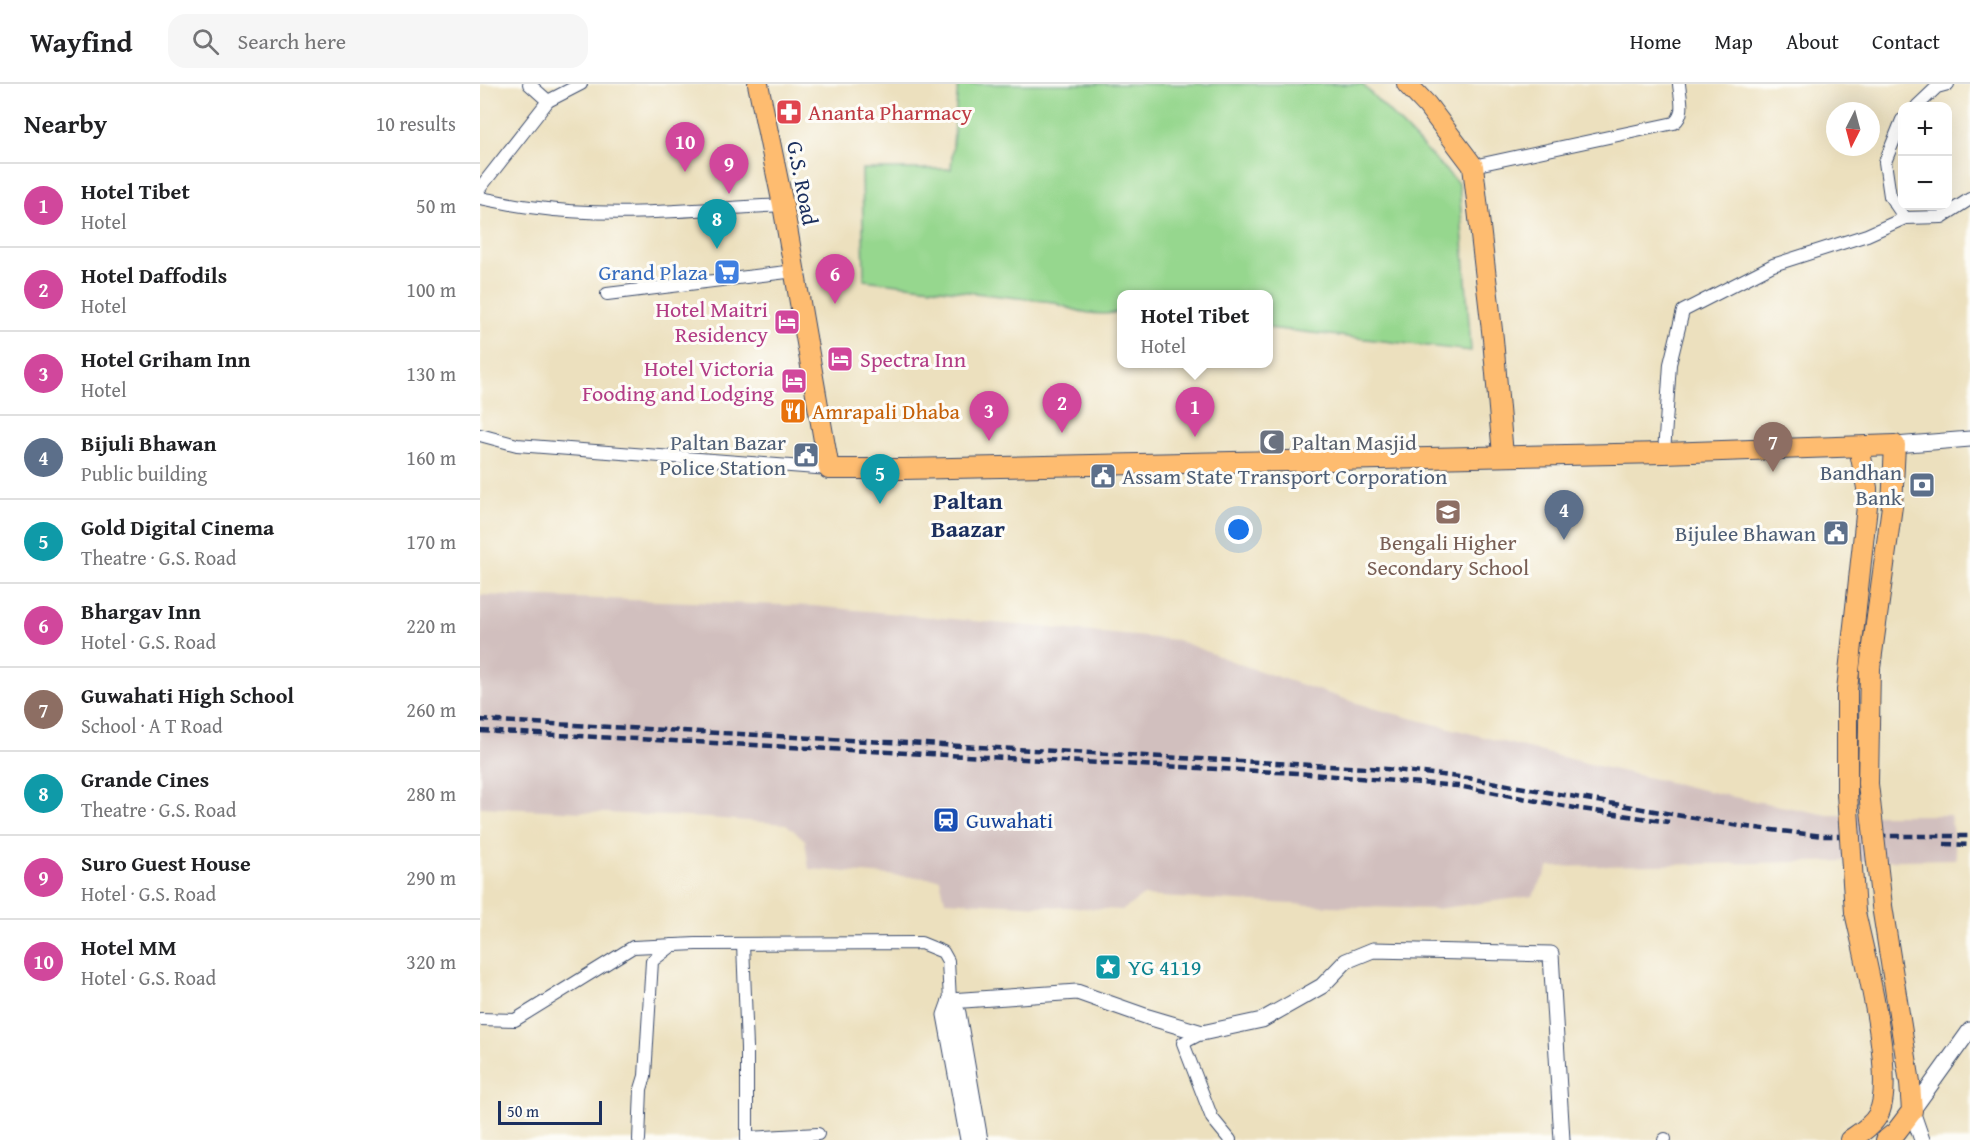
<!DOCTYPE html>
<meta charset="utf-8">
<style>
:root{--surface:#fff;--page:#f6f6f6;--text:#202124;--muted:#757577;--line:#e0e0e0;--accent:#ea580c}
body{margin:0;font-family:"Gentium Book Plus",serif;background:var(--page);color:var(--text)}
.controls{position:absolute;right:18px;top:18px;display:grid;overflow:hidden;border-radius:12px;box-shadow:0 6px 24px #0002}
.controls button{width:54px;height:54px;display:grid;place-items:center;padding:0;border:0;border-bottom:2px solid var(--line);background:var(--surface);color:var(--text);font:30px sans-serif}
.compass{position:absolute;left:1346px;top:18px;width:54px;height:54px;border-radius:50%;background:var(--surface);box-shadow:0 6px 24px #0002;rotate:186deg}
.scale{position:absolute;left:18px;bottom:15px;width:104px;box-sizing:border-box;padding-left:6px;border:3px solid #1b2f5e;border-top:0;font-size:16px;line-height:21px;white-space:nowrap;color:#1b2f5e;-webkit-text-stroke:4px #fdfcf7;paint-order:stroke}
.you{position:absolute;left:759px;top:446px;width:21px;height:21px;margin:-15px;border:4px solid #fff;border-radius:50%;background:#1a73e8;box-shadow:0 0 0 9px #1a73e833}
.badge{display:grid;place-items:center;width:39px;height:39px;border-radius:50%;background:var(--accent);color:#fff;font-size:20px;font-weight:700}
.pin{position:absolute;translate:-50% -50px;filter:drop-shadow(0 2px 3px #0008)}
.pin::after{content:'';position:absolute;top:32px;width:21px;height:18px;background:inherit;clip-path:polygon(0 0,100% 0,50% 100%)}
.popup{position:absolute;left:637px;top:206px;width:156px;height:78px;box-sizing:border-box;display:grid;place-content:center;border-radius:12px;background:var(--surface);filter:drop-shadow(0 2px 4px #0005);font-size:20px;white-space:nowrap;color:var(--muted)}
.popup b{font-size:22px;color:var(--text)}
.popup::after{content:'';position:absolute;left:50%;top:100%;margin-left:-12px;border:12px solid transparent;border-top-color:var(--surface)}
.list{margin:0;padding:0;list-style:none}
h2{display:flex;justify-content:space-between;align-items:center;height:78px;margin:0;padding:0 24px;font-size:26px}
h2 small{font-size:20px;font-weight:400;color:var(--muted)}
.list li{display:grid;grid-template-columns:39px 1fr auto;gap:18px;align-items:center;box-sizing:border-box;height:84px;padding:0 24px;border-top:2px solid var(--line)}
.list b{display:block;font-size:22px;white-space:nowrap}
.list p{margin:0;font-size:20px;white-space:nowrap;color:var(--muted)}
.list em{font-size:20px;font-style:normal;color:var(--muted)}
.icon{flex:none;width:33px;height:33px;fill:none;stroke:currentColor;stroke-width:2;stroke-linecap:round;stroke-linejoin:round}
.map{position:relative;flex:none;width:1490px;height:1056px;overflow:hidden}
header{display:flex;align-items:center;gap:36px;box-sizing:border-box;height:84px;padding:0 30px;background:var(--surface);border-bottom:2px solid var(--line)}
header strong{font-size:28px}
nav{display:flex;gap:33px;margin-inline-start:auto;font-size:21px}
.search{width:420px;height:54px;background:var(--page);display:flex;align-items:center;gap:15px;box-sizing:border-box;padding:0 21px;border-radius:18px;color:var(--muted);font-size:22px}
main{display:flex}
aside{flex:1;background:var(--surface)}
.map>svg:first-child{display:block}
.industrial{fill:#d1bfbe}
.green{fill:#96d78e;stroke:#588376;stroke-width:1.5}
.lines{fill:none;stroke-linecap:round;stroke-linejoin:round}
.minor-casing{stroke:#3a4a6c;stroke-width:14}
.tertiary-casing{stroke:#3a4a6c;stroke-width:17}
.primary-casing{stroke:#3a4a6c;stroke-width:22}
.minor{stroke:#fff;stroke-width:12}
.tertiary{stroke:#fff;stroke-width:15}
.primary{stroke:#febc70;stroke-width:20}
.rail{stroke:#1b2f5e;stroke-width:4.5;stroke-dasharray:9 4.5;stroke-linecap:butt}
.primary-bridge-casing{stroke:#3a4a6c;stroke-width:22;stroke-linecap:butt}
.primary-bridge{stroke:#febc70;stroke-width:20}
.labels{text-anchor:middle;stroke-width:6;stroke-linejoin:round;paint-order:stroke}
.health-label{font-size:22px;fill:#be3a42;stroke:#fdfcf7;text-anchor:start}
.street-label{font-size:22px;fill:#1b2f5e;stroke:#fdfcf7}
.shop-label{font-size:22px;fill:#366cbe;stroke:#fdfcf7;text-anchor:end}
.hotel-label{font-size:22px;fill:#b23c85;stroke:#fdfcf7;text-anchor:end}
.food-label{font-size:22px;fill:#c56008;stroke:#fdfcf7;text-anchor:start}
.service-label{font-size:22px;fill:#4e5e75;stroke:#fdfcf7;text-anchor:end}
.worship-label{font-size:22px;fill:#5b616d;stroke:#fdfcf7;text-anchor:start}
.education-label{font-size:22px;fill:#785e54;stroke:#fdfcf7}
.transit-label{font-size:22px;fill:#164399;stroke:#fdfcf7;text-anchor:start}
.culture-label{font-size:22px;fill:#0d838f;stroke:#fdfcf7;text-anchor:start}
.neighbourhood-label{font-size:24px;font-weight:bold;fill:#1b2f5e;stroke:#fdfcf7}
</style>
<header>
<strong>Wayfind</strong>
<div class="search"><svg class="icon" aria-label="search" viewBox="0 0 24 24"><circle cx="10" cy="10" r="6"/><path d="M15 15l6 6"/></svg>Search here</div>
<nav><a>Home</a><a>Map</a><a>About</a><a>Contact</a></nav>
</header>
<main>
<aside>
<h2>Nearby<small>10 results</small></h2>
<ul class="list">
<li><span class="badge" style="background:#d1479c">1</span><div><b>Hotel Tibet</b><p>Hotel</p></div><em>50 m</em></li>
<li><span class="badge" style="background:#d1479c">2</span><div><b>Hotel Daffodils</b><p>Hotel</p></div><em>100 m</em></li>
<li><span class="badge" style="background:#d1479c">3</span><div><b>Hotel Griham Inn</b><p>Hotel</p></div><em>130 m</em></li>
<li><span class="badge" style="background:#5c6f8a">4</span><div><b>Bijuli Bhawan</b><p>Public building</p></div><em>160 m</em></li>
<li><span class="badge" style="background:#0f9aa8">5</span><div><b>Gold Digital Cinema</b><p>Theatre · G.S. Road</p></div><em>170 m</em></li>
<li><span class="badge" style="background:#d1479c">6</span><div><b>Bhargav Inn</b><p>Hotel · G.S. Road</p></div><em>220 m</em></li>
<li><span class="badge" style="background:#8d6e63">7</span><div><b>Guwahati High School</b><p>School · A T Road</p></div><em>260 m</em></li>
<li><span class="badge" style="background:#0f9aa8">8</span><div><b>Grande Cines</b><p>Theatre · G.S. Road</p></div><em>280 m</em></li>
<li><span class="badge" style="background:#d1479c">9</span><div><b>Suro Guest House</b><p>Hotel · G.S. Road</p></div><em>290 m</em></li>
<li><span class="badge" style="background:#d1479c">10</span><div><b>Hotel MM</b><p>Hotel · G.S. Road</p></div><em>320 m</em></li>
</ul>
</aside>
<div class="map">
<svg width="1490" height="1056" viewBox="0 0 1490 1056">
<rect width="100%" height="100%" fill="#fdfcf7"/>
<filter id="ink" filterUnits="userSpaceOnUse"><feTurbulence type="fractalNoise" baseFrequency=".0167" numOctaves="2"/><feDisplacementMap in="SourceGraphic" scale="12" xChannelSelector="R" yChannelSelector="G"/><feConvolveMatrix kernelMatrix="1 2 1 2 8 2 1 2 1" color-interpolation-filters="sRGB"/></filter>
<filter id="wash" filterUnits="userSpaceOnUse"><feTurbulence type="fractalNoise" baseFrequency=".008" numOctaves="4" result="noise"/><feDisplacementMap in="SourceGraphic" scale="24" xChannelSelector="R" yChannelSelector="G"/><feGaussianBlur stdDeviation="1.35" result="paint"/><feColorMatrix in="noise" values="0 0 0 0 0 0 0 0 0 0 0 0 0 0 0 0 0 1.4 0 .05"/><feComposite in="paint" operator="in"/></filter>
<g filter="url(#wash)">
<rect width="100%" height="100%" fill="#ece0be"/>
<path class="industrial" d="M0 511 333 522 697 556 762 581 892 624 1105 679 1254 713 1348 731H1470L1477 775 1069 783 1053 812 955 825 850 822 662 812 643 826 465 817 460 795 329 785 325 756 306 740 229 734 0 723Z"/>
<path class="green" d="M478 0H882L979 100 991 267 789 244V210H642L641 227C620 234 593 227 573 218L384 196 382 85H471Z"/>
</g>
<g filter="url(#ink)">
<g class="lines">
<defs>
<g id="minor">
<path d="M49 0 68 17"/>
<path d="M1437 22 1457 3 1468 0"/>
<path d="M1422 36 1405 78 1410 112 1425 134"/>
<path d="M993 82 1194 39C1206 30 1200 13 1199 0"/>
<path d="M0 104 68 17 101 0"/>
<path d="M0 114C17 117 33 121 50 123 133 135 220 125 303 121"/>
<path d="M127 210 315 187"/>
<path d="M0 351 37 361 349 385"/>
<path d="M1184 369 1190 280 1203 227 1293 181 1387 151 1425 134 1462 133 1490 115"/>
<path d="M263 860 267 964V1056"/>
<path d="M0 935 35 936 153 863 216 860 441 859 463 868 468 877 470 917"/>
<path d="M722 949 703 959 732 1034 750 1056"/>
<path d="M267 1054 338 1050"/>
<path d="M159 1056 161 1005 165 992 172 877 193 861"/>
<path d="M1184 1056 1185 1055"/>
</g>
<g id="tertiary">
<path d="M1415 361 1490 355"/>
<path d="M470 917 597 908 668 933 722 949 782 936 842 902 866 877 893 866 1071 870 1082 1056"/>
<path d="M470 917 478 929 500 1056"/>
<path d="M470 917 465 931 488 1056"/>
<path d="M1442 1056 1432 1027 1490 946"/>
</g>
<g id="primary">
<path d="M278 0 303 121 349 385H423L1184 369 1415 361 1412 422 1390 584 1388 700"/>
<path d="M927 0 947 21 993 82 1013 255 1023 371"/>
<path d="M1367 710V606L1387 422V404L1379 363"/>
<path d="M1402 822 1430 999 1432 1027 1416 1048 1406 1056"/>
<path d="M1370 1056C1380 1049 1392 1042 1398 1031 1417 996 1384 870 1375 828"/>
</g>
</defs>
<use href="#minor" class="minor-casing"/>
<use href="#tertiary" class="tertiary-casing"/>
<use href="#primary" class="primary-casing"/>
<use href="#minor" class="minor"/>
<use href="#tertiary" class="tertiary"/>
<use href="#primary" class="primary"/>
<g class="rail">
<path d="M0 636 906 685 988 694 1259 742 1343 752H1490"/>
<path d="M0 647 817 689 978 702 1095 724 1189 738"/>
<path d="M1464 760 1490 761"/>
</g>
<defs>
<g id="primary-bridge">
<path d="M1388 700 1402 822"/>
<path d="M1367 710 1375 828"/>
</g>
</defs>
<use href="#primary-bridge" class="primary-bridge-casing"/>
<use href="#primary-bridge" class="primary-bridge"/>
</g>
</g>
<defs>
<symbol id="pharmacy-square" viewBox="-11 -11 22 22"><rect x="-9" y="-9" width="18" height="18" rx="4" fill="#e0444e" stroke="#fdfcf7"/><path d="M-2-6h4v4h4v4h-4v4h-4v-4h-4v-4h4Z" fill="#fff"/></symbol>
<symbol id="supermarket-square" viewBox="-11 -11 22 22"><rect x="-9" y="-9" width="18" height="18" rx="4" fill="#3f7fe0" stroke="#fdfcf7"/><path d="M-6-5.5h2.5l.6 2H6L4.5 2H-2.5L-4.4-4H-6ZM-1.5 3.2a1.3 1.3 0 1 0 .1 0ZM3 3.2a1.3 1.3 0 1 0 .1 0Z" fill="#fff"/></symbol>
<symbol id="hotel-square" viewBox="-11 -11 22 22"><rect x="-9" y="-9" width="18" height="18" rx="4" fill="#d1479c" stroke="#fdfcf7"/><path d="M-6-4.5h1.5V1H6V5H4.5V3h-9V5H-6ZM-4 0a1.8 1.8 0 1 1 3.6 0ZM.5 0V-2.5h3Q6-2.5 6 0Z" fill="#fff"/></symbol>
<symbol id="restaurant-square" viewBox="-11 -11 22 22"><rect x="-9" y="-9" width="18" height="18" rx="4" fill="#e8710a" stroke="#fdfcf7"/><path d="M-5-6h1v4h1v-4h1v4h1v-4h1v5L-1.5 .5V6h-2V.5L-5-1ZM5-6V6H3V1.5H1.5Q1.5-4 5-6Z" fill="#fff"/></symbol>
<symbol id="mosque-square" viewBox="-11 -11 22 22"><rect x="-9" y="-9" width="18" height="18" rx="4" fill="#6b7280" stroke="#fdfcf7"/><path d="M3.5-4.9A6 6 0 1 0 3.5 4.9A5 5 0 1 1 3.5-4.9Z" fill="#fff"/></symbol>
<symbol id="civic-square" viewBox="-11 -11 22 22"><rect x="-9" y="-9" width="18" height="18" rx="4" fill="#5c6f8a" stroke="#fdfcf7"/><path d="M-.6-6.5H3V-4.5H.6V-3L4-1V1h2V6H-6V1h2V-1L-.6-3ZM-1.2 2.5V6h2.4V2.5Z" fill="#fff"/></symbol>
<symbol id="bank-square" viewBox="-11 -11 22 22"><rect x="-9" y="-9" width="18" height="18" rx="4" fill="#5c6f8a" stroke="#fdfcf7"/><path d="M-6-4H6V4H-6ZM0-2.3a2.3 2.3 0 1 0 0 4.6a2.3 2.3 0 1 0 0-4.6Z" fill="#fff"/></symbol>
<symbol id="school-square" viewBox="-11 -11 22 22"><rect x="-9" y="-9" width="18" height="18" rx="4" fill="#8d6e63" stroke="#fdfcf7"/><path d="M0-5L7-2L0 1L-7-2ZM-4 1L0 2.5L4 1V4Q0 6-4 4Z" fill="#fff"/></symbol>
<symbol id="station-square" viewBox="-11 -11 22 22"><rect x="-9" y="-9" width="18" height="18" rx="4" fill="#1a4fb4" stroke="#fdfcf7"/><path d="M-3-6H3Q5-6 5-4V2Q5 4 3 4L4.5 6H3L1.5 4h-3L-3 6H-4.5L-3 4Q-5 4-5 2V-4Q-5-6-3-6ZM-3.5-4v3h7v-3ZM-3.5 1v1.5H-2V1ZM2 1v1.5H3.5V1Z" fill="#fff"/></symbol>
<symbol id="sight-square" viewBox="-11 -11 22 22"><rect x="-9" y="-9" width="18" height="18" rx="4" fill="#0f9aa8" stroke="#fdfcf7"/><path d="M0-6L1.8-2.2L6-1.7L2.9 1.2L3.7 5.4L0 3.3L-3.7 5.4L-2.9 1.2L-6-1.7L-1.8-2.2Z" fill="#fff"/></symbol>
</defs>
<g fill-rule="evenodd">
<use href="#pharmacy-square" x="294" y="13" width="30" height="30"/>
<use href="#supermarket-square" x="232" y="173" width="30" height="30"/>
<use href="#hotel-square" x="292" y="223" width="30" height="30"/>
<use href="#hotel-square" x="345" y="260" width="30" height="30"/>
<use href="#hotel-square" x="299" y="282" width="30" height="30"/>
<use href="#restaurant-square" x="298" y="312" width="30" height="30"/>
<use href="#mosque-square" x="777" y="343" width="30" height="30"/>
<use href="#civic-square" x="311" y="356" width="30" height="30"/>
<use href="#civic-square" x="608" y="377" width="30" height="30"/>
<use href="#bank-square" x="1427" y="386" width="30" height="30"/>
<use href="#school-square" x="953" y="413" width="30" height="30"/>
<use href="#civic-square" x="1341" y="434" width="30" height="30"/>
<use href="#station-square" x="451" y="721" width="30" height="30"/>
<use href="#sight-square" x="613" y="868" width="30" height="30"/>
</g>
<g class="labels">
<g class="health-label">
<text x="328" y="36">Ananta Pharmacy</text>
</g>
<g class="street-label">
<text transform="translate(323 99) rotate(79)" y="8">G.S. Road</text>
</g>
<g class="shop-label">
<text x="228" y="196">Grand Plaza</text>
</g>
<g class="hotel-label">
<text x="288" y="233">Hotel Maitri<tspan x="288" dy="25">Residency</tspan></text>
<text x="380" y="283" text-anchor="start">Spectra Inn</text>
<text x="294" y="292">Hotel Victoria<tspan x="294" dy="25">Fooding and Lodging</tspan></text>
</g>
<g class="food-label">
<text x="332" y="335">Amrapali Dhaba</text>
</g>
<g class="service-label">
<text x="306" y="366">Paltan Bazar<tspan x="306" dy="25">Police Station</tspan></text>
<text x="1422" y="396">Bandhan<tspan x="1422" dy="25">Bank</tspan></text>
<text x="642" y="400" text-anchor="start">Assam State Transport Corporation</text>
<text x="1336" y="457">Bijulee Bhawan</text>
</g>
<g class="worship-label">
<text x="812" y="366">Paltan Masjid</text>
</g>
<g class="education-label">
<text x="968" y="466">Bengali Higher<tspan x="968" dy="25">Secondary School</tspan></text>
</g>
<g class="transit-label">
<text x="486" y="744">Guwahati</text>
</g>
<g class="culture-label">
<text x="648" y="891">YG 4119</text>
</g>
<g class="neighbourhood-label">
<text x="488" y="425">Paltan<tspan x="488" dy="28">Baazar</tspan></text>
</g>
</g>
</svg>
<div class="controls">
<button>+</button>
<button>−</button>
</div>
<svg class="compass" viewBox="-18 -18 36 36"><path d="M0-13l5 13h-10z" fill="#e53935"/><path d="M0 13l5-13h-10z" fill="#757577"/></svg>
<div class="scale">50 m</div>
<div class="you"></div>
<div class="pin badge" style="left:715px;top:353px;background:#d1479c">1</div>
<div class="popup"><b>Hotel Tibet</b>Hotel</div>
<div class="pin badge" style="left:582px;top:349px;background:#d1479c">2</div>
<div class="pin badge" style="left:509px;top:357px;background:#d1479c">3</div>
<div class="pin badge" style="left:1084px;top:456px;background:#5c6f8a">4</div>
<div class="pin badge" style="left:400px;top:420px;background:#0f9aa8">5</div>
<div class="pin badge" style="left:355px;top:220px;background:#d1479c">6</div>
<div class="pin badge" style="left:1293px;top:388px;background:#8d6e63">7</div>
<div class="pin badge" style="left:237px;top:165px;background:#0f9aa8">8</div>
<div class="pin badge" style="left:249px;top:110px;background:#d1479c">9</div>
<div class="pin badge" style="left:205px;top:88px;background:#d1479c">10</div>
</div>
</main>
